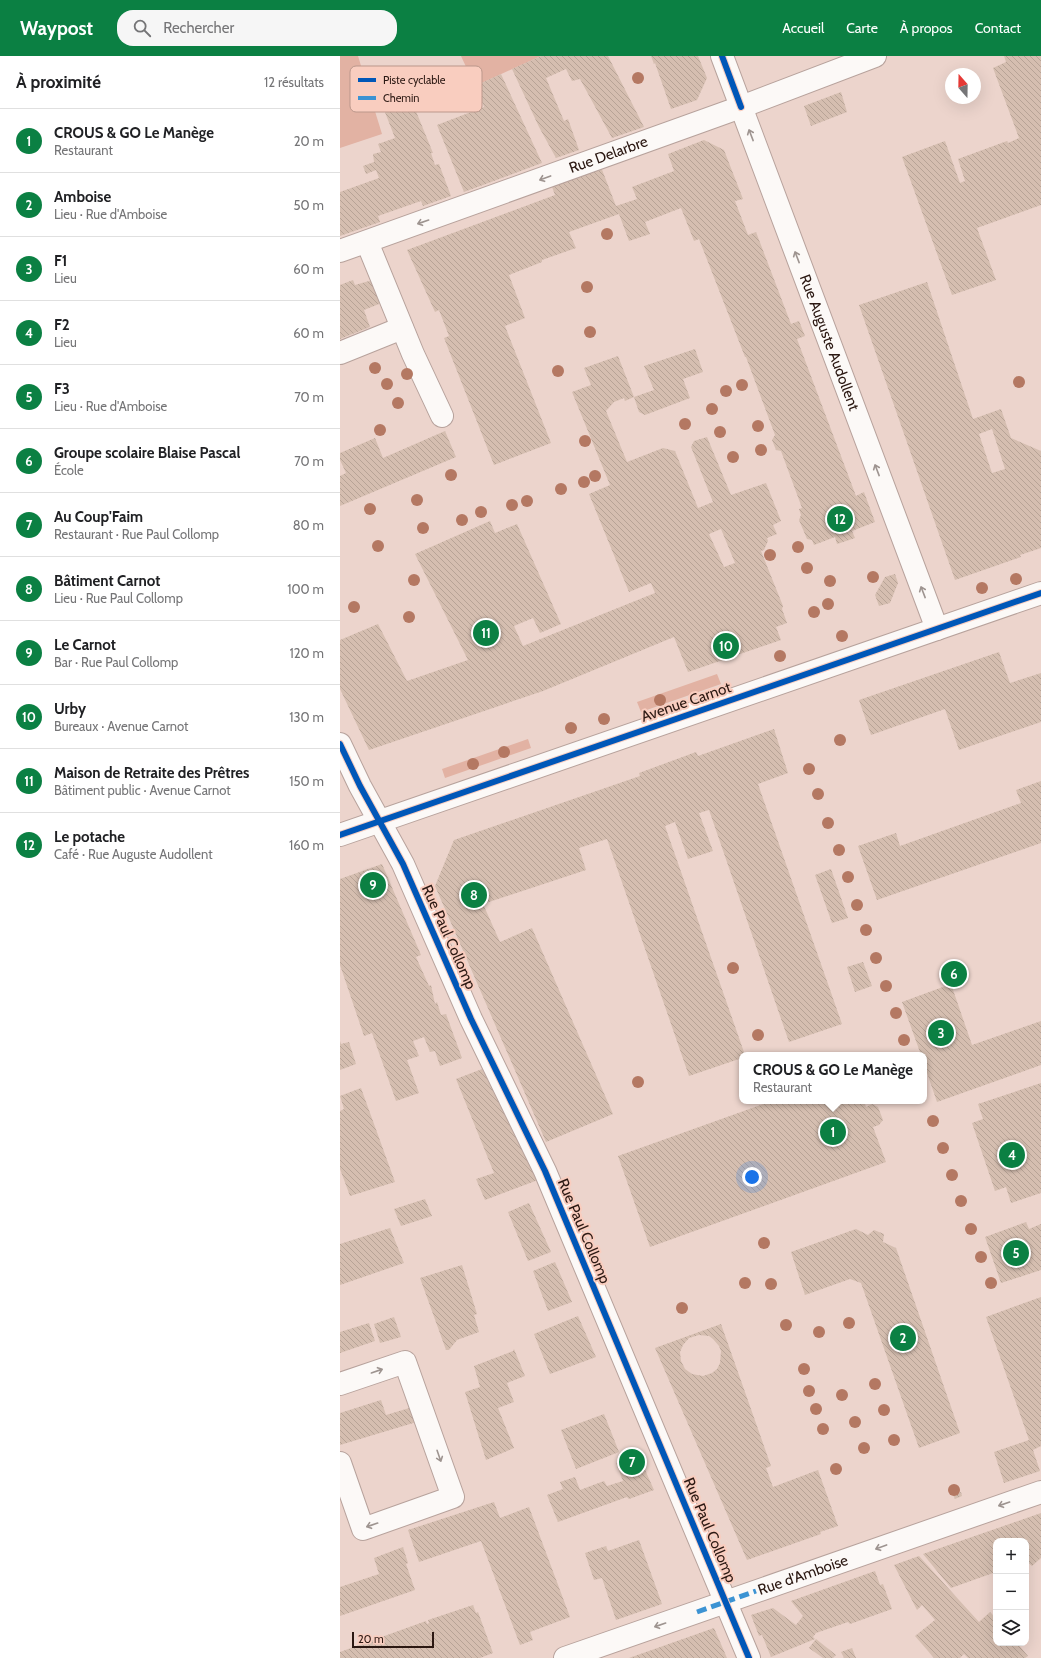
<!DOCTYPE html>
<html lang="fr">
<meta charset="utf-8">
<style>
:root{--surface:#fff;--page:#f6f6f6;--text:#202124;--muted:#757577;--line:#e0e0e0;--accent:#0b8043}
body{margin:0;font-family:Cabin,sans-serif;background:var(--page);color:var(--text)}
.controls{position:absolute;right:12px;bottom:12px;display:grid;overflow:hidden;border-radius:8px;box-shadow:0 4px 16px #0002}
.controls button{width:36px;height:36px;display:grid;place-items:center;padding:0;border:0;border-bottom:1px solid var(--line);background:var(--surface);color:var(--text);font:20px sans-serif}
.compass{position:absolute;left:605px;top:12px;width:36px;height:36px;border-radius:50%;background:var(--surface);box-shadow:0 4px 16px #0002;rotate:340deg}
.scale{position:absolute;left:12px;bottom:10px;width:82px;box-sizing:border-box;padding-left:4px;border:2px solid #2b1812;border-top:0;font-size:11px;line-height:14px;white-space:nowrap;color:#2b1812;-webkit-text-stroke:3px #f9cdbf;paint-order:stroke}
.you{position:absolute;left:412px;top:1121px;width:14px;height:14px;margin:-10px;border:3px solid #fff;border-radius:50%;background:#1a73e8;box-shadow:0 0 0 6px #1a73e833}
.badge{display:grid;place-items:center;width:26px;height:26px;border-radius:50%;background:var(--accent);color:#fff;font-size:13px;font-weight:700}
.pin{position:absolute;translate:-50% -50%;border:2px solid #fff;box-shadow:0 1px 4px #0006}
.popup{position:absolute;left:399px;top:996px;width:188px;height:52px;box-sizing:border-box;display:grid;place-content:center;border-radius:8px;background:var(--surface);filter:drop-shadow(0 1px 3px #0005);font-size:13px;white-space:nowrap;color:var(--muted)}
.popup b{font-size:15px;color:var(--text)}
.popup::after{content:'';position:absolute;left:50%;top:100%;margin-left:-8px;border:8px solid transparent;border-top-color:var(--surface)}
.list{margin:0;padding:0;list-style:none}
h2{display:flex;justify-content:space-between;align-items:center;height:52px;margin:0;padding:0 16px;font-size:17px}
h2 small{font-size:13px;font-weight:400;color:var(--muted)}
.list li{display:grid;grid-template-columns:26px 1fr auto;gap:12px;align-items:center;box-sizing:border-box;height:64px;padding:0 16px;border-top:1px solid var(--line)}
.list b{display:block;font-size:15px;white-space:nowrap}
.list p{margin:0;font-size:13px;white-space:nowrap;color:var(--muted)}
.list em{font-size:13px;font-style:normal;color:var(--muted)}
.icon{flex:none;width:22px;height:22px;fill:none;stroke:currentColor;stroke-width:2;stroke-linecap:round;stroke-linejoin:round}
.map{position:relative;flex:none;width:701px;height:1602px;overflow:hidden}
header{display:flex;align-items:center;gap:24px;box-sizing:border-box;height:56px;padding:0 20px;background:var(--accent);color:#fff}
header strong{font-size:19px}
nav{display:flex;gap:22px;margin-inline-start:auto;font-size:14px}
.search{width:280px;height:36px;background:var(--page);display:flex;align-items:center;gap:10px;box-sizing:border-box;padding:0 14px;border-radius:16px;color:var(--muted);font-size:15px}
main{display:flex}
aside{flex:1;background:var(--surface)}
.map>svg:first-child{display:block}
.green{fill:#e2b2a3}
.building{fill:url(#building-back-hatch);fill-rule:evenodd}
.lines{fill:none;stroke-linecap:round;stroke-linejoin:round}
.minor-casing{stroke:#b7a29c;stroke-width:24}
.minor{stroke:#fcf9f7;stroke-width:22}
.quiet{stroke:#3c93d3;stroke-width:5;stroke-dasharray:10 5;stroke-linecap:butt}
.cycleway-casing{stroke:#f9cdbf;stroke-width:8}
.cycleway{stroke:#0057b8;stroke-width:6}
.tree{fill:#b47862}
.oneway{stroke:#9e9490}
.labels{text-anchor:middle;stroke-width:4;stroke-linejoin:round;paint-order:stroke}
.street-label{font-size:15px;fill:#2b1812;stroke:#f9cdbf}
.key{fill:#f9cdbf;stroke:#bb978b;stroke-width:1}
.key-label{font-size:11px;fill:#2b1812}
</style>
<header>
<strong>Waypost</strong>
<div class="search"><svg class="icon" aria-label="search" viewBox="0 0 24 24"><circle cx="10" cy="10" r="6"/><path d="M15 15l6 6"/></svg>Rechercher</div>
<nav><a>Accueil</a><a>Carte</a><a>À propos</a><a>Contact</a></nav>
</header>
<main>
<aside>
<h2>À proximité<small>12 résultats</small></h2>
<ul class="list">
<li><span class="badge">1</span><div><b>CROUS &amp; GO Le Manège</b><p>Restaurant</p></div><em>20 m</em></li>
<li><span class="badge">2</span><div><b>Amboise</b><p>Lieu · Rue d'Amboise</p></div><em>50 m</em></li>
<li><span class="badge">3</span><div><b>F1</b><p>Lieu</p></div><em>60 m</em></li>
<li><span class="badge">4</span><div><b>F2</b><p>Lieu</p></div><em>60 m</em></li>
<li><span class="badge">5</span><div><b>F3</b><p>Lieu · Rue d'Amboise</p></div><em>70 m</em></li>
<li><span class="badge">6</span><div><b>Groupe scolaire Blaise Pascal</b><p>École</p></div><em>70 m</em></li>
<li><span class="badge">7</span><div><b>Au Coup'Faim</b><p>Restaurant · Rue Paul Collomp</p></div><em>80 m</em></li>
<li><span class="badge">8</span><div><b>Bâtiment Carnot</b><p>Lieu · Rue Paul Collomp</p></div><em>100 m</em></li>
<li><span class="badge">9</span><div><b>Le Carnot</b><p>Bar · Rue Paul Collomp</p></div><em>120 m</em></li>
<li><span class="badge">10</span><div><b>Urby</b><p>Bureaux · Avenue Carnot</p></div><em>130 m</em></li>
<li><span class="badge">11</span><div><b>Maison de Retraite des Prêtres</b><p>Bâtiment public · Avenue Carnot</p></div><em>150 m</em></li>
<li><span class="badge">12</span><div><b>Le potache</b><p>Café · Rue Auguste Audollent</p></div><em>160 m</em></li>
</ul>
</aside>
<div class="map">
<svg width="701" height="1602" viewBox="0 0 701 1602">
<defs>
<pattern id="building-back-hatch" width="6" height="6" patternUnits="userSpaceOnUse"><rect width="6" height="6" fill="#d5beb0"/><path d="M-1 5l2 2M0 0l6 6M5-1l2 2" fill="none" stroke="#b7a396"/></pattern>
</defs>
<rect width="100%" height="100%" fill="#ecd4cc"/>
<g class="green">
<path d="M0 0H18L42 78 0 92Z"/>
<path d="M121 0H201L135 30Z"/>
<path d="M377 618 381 628 301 656 297 646Z"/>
<path d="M188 683 191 692 105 722 102 713Z"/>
</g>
<g class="building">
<path d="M201 0H268L304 71 272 82 240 23 232 25 226 13 206 22 224 65 228 63 239 94 216 102 199 71 172 13Z"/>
<path d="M311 0H358L367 22 357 44 331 53 315 7 314 8Z"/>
<path d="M664 0H701V149L637 172 656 224 612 239 562 101 605 85 620 127 625 125 618 103 667 85 668 87 679 82 653 12 666 6Z"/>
<path d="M69 14 77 35 69 38 93 97H91L95 109 99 108 111 140 83 150 81 145 38 160 40 166 0 180V136L39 122 36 114 26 118 23 110 34 106 33 98 41 96 38 88 55 82 34 28Z"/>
<path d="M128 15 135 30 161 18 202 107 124 136 97 69 144 51 137 33 90 52 82 33Z"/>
<path d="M501 36 507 56 471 70 464 50Z"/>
<path d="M364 84 384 94 403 143 395 145 408 179 416 176 451 268 459 265 465 280 457 283 516 440 524 436 535 466 512 475 515 482 497 488 495 481 474 489 472 484 467 483 459 464 461 459 459 453 462 452 441 395 436 394 432 384 435 379 406 301H405L359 183 354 185 341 152 305 166 310 178 289 185 279 158 229 176 236 192 202 204V206L169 219 185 262 165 270 211 387 154 409 104 282 109 280 99 254 95 256 67 194 215 139 211 128 261 111 276 150 297 143 292 131 334 115 328 98Z"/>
<path d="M13 224 15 229 29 225 39 228 43 238 39 248 24 254 30 271 0 283V229Z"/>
<path d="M587 226 633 363 661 353 671 382 701 395V492L680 499 681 501 615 524 519 249ZM652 373 665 413 652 417 639 378Z"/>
<path d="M355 293 363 316 343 323 350 342 305 359 299 356 294 341 285 345 284 342 274 346 266 355 287 406 323 392 335 395 358 452 373 446 351 391 354 385 367 381 391 439 426 427 441 465 433 469 437 478 427 482 428 485 424 494 421 495 443 550 442 553 447 567 436 571 441 584 348 616 334 581 203 635 29 694 0 633V584L38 568 67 625 128 604 75 498 150 465 155 477 177 468 221 568 200 577 193 562 174 570 183 590 315 537 311 527 289 536 249 438 270 429 232 336 251 329 244 312 278 300 294 341 314 334 304 310ZM381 473 395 507 384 511 369 478Z"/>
<path d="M105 375 116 401 0 450V420L6 417 0 404V397L35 382 43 402Z"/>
<path d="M555 518 558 527 550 547 539 550 535 539 545 521Z"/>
<path d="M659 596 670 627 701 617V666L619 694 605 653 531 679 519 644Z"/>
<path d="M434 673 448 717 418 728 502 968 449 986 369 754 359 757 373 795 348 803 335 766 325 770 405 999H402V1002L349 1020 267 783 239 792 246 814 143 848 160 886 192 872 273 1058 206 1086 95 830 114 784 300 720 299 717 356 696 358 700Z"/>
<path d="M701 725V787L537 844 518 790 556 777 560 790 681 747 676 734Z"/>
<path d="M42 808 81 899 76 901 89 930 91 929 95 948 97 946 101 959 106 958 122 1002 100 1010 95 995 90 996 84 981 73 985 79 1000 67 1004 79 1037 56 1045 32 977 24 980 0 909V823Z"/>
<path d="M491 813 508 862 492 867 475 819Z"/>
<path d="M523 906 532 930 515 936 507 911Z"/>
<path d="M611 928 632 989 701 965V1009L597 1046 584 1008V999H581L562 946Z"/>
<path d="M0 985 1 988 9 986 16 1008 0 1014Z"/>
<path d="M142 1013 198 1124 145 1144 136 1123 154 1117 116 1023Z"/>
<path d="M701 1027V1137L671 1147 666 1131 655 1135 632 1067 643 1063 638 1048Z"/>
<path d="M21 1032 55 1126 10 1140 0 1113V1055L4 1053 0 1040Z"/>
<path d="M432 1045H524L526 1051 532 1048 538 1051 543 1064 539 1069 533 1071 546 1106 310 1191 278 1100Z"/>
<path d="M85 1143 92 1160 61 1170 54 1153Z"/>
<path d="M189 1147 211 1196 188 1205 168 1156Z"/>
<path d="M686 1166 689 1173 701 1168V1214L661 1227 645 1181Z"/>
<path d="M50 1172 64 1207 0 1229V1188Z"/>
<path d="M516 1173 528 1179 534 1174 544 1178 543 1186 556 1192 620 1377 579 1392 521 1227 510 1223 465 1239 451 1196Z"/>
<path d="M215 1206 232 1246 208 1255 193 1215Z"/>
<path d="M122 1209 137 1258 134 1259 139 1276 117 1284 109 1294H106L80 1222Z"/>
<path d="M701 1241V1390L693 1394 700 1415 664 1427 654 1396 689 1384 646 1261Z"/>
<path d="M238 1260 256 1301 210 1318 194 1278Z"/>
<path d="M54 1261 61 1281 40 1287 34 1268Z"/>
<path d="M29 1267 35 1285 0 1297V1276Z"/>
<path d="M381 1268 431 1410 426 1412 433 1431 478 1414 498 1470 480 1476 481 1478 407 1504 315 1292ZM359 1279 369 1280 373 1283 379 1290 381 1295 380 1307 377 1313 372 1317 363 1320 352 1318 345 1313 341 1305 340 1296 343 1289 349 1282Z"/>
<path d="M174 1293 185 1320 167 1327 174 1346 158 1352 174 1392 146 1404 125 1336 140 1331 134 1310 173 1295Z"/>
<path d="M41 1344 46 1359 76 1350 80 1365 0 1389V1357Z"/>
<path d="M264 1358 279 1396 236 1413 221 1374Z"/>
<path d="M298 1398 314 1434 289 1443 287 1441 218 1466 207 1439 223 1433 220 1426 235 1421 240 1434 264 1425 267 1430 283 1425 276 1407Z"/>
<path d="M621 1436 622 1440 615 1443 613 1439Z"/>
<path d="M154 1446 160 1462 189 1451 230 1561 190 1576 193 1584 180 1589 141 1485 79 1506 68 1474Z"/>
<path d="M701 1457V1502L692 1510 686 1505V1485H656V1516L611 1532 583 1498Z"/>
<path d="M299 1484 322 1548 276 1564 262 1522 254 1524 245 1497 266 1490 268 1495Z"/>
<path d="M63 1491 68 1507 66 1508 75 1534 0 1560V1531L39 1518 34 1502Z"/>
<path d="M579 1500 639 1566 650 1556 656 1563V1587H677L688 1600 685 1602H628L624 1598 620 1602H594L575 1580 595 1564 582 1549 577 1554 554 1509Z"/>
<path d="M535 1515 540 1529 543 1528 552 1553 510 1568 508 1566 476 1577 473 1581 475 1583 431 1601 422 1579 419 1580 411 1559 433 1552 456 1569 463 1560 451 1545Z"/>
<path d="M133 1549 136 1557 138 1556 153 1597 140 1602H0V1596L86 1565 87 1568 89 1567 88 1564Z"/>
<path d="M374 1572 387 1602H289Z"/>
<path d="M476 1583 496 1599 493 1602H483L469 1592Z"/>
<path d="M512 1592 516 1602H504L501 1596Z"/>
</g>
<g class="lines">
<defs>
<g id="minor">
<path id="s1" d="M382 0 597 573"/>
<path d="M27 186 73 298 102 360"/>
<path id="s2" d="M0 195 401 51 535 0"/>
<path d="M0 297 62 272"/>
<path d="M0 688 20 730 63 808 131 963 205 1115 409 1602"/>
<path d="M0 779 701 537"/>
<path d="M0 1328 65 1306 113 1441 23 1473 0 1407"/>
<path id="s3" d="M225 1602 701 1436"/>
</g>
</defs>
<use href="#minor" class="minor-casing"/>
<use href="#minor" class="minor"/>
<path class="quiet" d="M357 1556 416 1535"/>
<defs>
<g id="cycleway">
<path d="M382 0 401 51"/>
<path d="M0 688 20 730 63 808 131 963 205 1115 409 1602"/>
<path d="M0 779 701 537"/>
</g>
</defs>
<use href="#cycleway" class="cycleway-casing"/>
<use href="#cycleway" class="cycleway"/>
</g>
<g class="tree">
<circle cx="298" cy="22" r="6"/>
<circle cx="267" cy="178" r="6"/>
<circle cx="247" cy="231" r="6"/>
<circle cx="250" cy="276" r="6"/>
<circle cx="35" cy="312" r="6"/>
<circle cx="218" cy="315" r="6"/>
<circle cx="67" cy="318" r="6"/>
<circle cx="679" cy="326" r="6"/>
<circle cx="47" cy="328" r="6"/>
<circle cx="402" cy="329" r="6"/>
<circle cx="386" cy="335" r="6"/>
<circle cx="58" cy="347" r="6"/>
<circle cx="372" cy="353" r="6"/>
<circle cx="345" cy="368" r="6"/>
<circle cx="418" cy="370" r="6"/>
<circle cx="40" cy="374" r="6"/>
<circle cx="380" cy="376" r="6"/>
<circle cx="245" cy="385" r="6"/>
<circle cx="421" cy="394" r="6"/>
<circle cx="393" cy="401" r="6"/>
<circle cx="111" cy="419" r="6"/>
<circle cx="255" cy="420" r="6"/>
<circle cx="244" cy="426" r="6"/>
<circle cx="221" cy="433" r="6"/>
<circle cx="77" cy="444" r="6"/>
<circle cx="187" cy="445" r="6"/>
<circle cx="172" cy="449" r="6"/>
<circle cx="30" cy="453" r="6"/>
<circle cx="141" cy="456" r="6"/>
<circle cx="122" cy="464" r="6"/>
<circle cx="83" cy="472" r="6"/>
<circle cx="38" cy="490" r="6"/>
<circle cx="458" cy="491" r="6"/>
<circle cx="430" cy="499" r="6"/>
<circle cx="467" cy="512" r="6"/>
<circle cx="533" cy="521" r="6"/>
<circle cx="676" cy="523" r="6"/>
<circle cx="74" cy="524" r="6"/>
<circle cx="490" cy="525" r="6"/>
<circle cx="642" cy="532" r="6"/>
<circle cx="488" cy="548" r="6"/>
<circle cx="14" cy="551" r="6"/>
<circle cx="474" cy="556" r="6"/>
<circle cx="69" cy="561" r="6"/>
<circle cx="502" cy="580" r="6"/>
<circle cx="440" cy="600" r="6"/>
<circle cx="320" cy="644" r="6"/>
<circle cx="264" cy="663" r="6"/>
<circle cx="231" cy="672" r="6"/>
<circle cx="500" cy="684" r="6"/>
<circle cx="164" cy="696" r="6"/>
<circle cx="133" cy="708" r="6"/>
<circle cx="469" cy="713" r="6"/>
<circle cx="478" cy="738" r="6"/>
<circle cx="488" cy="767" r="6"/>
<circle cx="499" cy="794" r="6"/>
<circle cx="508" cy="821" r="6"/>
<circle cx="517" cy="849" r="6"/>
<circle cx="526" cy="874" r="6"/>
<circle cx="536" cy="902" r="6"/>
<circle cx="393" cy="912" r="6"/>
<circle cx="546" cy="930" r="6"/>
<circle cx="556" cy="957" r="6"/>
<circle cx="418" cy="979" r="6"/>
<circle cx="564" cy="984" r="6"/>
<circle cx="298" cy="1026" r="6"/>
<circle cx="593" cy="1065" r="6"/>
<circle cx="603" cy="1092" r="6"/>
<circle cx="612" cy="1119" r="6"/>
<circle cx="621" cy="1145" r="6"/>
<circle cx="631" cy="1173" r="6"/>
<circle cx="424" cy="1187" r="6"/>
<circle cx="641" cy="1201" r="6"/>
<circle cx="405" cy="1227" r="6"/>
<circle cx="651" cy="1227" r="6"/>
<circle cx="431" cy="1228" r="6"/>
<circle cx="342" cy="1252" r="6"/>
<circle cx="509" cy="1267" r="6"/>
<circle cx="446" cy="1269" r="6"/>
<circle cx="479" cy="1276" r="6"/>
<circle cx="464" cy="1313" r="6"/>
<circle cx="535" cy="1328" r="6"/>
<circle cx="469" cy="1335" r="6"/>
<circle cx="502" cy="1339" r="6"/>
<circle cx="476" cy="1353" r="6"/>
<circle cx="544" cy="1354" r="6"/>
<circle cx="515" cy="1366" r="6"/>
<circle cx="483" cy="1373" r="6"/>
<circle cx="554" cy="1384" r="6"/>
<circle cx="524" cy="1392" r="6"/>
<circle cx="496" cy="1413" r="6"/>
<circle cx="614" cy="1434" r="6"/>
</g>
<defs><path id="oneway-shaft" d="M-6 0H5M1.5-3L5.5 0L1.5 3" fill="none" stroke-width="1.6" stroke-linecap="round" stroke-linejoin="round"/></defs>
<g class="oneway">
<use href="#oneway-shaft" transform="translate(411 79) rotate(-111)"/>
<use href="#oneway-shaft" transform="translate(205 122) rotate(160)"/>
<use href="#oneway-shaft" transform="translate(83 166) rotate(161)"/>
<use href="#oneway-shaft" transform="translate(457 201) rotate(-111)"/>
<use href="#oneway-shaft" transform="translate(537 414) rotate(-111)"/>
<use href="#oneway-shaft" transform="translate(583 536) rotate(-111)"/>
<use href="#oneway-shaft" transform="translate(37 1315) rotate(-19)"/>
<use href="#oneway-shaft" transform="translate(99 1400) rotate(71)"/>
<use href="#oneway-shaft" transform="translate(664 1448) rotate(161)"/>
<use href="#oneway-shaft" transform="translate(32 1469) rotate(161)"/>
<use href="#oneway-shaft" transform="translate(541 1491) rotate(160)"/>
<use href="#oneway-shaft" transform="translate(320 1569) rotate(161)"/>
</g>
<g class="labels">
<g class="street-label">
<text dy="5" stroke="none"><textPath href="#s2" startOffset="285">Rue Delarbre</textPath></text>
<text dy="5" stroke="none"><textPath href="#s1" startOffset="306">Rue Auguste Audollent</textPath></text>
<text transform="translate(346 646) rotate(-19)" y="5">Avenue Carnot</text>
<text transform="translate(109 881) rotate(66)" y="5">Rue Paul Collomp</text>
<text transform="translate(244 1175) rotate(67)" y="5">Rue Paul Collomp</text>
<text transform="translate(370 1474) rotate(67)" y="5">Rue Paul Collomp</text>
<text dy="5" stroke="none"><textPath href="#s3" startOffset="252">Rue d'Amboise</textPath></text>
</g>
</g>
<rect x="10" y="10" width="132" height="46" rx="6" class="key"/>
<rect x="18" y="22" width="18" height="4" fill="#0057b8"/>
<rect x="18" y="40" width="18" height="4" fill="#3c93d3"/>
<g class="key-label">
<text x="43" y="28">Piste cyclable</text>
<text x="43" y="46">Chemin</text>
</g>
</svg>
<div class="controls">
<button>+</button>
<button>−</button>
<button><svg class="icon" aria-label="layers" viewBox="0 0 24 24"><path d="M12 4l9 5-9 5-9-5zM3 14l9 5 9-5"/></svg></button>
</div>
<svg class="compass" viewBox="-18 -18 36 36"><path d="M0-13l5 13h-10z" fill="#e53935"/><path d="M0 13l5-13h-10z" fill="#757577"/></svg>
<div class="scale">20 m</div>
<div class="you"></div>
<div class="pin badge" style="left:493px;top:1076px">1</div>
<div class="popup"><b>CROUS &amp; GO Le Manège</b>Restaurant</div>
<div class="pin badge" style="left:563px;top:1282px">2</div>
<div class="pin badge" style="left:601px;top:977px">3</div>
<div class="pin badge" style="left:672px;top:1099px">4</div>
<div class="pin badge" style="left:676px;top:1197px">5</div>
<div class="pin badge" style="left:614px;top:918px">6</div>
<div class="pin badge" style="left:292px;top:1406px">7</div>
<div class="pin badge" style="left:134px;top:839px">8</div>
<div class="pin badge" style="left:33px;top:829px">9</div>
<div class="pin badge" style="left:386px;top:590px">10</div>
<div class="pin badge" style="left:146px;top:577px">11</div>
<div class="pin badge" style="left:500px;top:463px">12</div>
</div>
</main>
